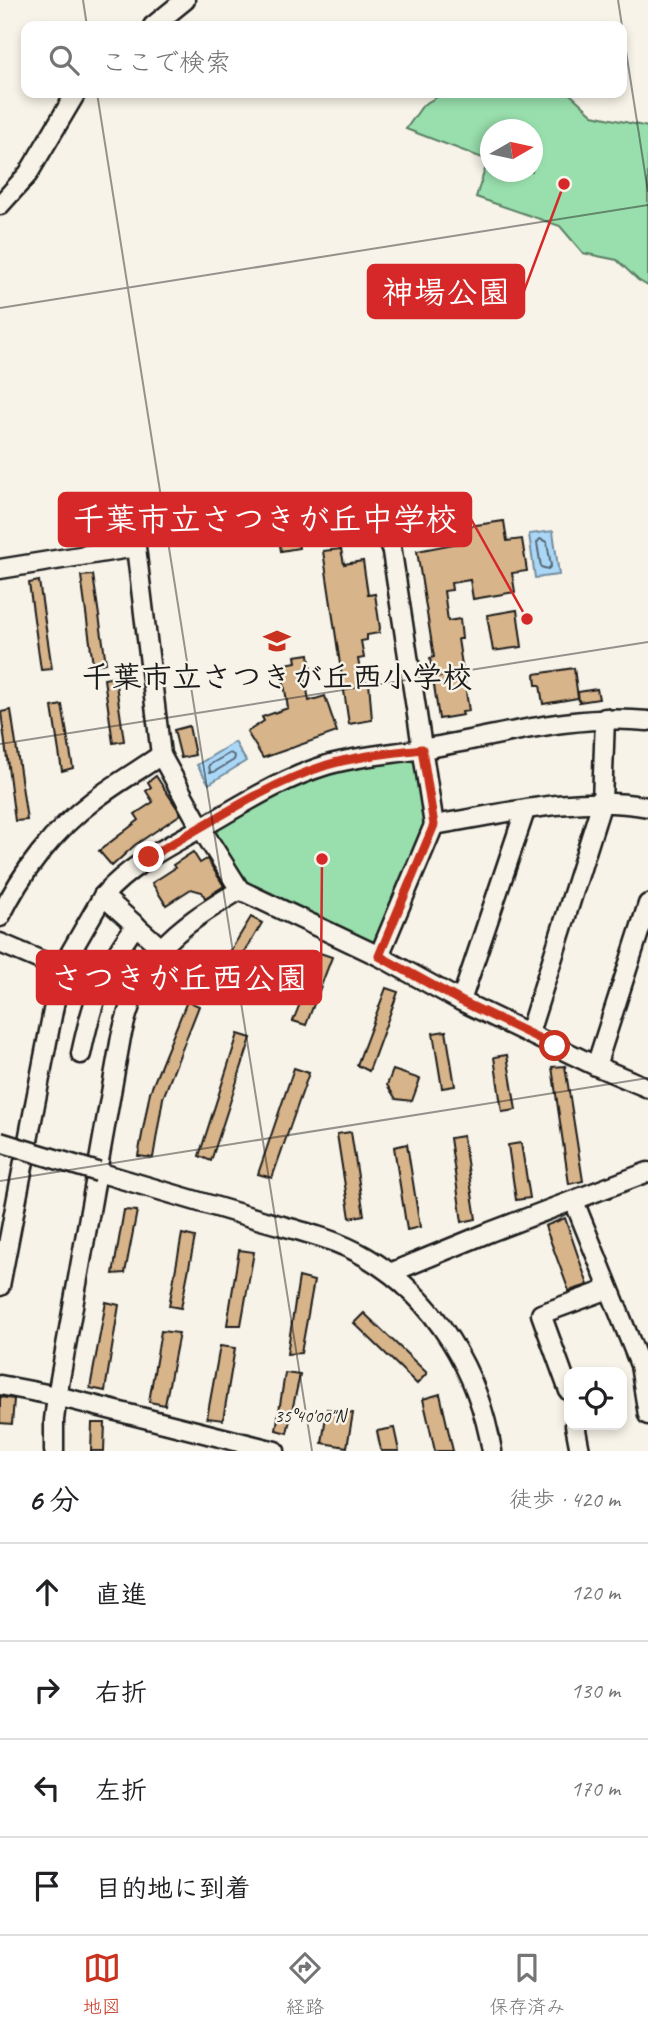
<!DOCTYPE html>
<html lang="ja">
<meta charset="utf-8">
<style>
:root{--surface:#fff;--page:#f6f6f6;--text:#202124;--muted:#757577;--line:#e0e0e0;--accent:#c8321e}
body{margin:0;font-family:Caveat,"Klee One",sans-serif;background:var(--page);color:var(--text)}
.controls{position:absolute;right:21px;bottom:21px;display:grid;overflow:hidden;border-radius:14px;box-shadow:0 4px 10px #0003}
.controls button{width:63px;height:63px;display:grid;place-items:center;padding:0;border:0;border-bottom:2px solid var(--line);background:var(--surface);color:var(--text);font:35px sans-serif}
.compass{position:absolute;left:480px;top:119px;width:63px;height:63px;border-radius:50%;background:var(--surface);box-shadow:0 4px 10px #0003;rotate:81deg}
.stop{position:absolute;width:21px;height:21px;margin:-16px;border:5px solid #c8321e;border-radius:50%;background:#fff}
.stop.end{background:#c8321e;border-color:#fff;box-shadow:0 2px 7px #0008}
.list{margin:0;padding:0;list-style:none}
h2{display:flex;justify-content:space-between;align-items:center;height:91px;margin:0;padding:0 28px;font-size:30px}
h2 small{font-size:23px;font-weight:400;color:var(--muted)}
.list li{display:grid;grid-template-columns:46px 1fr auto;gap:21px;align-items:center;box-sizing:border-box;height:98px;padding:0 28px;border-top:2px solid var(--line)}
.list b{display:block;font-size:26px;white-space:nowrap}
.list em{font-size:23px;font-style:normal;color:var(--muted)}
.icon{flex:none;width:38px;height:38px;fill:none;stroke:currentColor;stroke-width:2;stroke-linecap:round;stroke-linejoin:round}
.map{position:relative;flex:none;width:648px;height:1451px;overflow:hidden}
.search{position:absolute;background:var(--surface);box-shadow:0 4px 10px #0003;left:21px;right:21px;top:21px;height:77px;display:flex;align-items:center;gap:18px;box-sizing:border-box;padding:0 24px;border-radius:14px;color:var(--muted);font-size:26px}
.sheet{height:483px;background:var(--surface)}
nav{display:flex;justify-content:space-around;align-items:center;box-sizing:border-box;height:98px;border-top:2px solid var(--line);background:var(--surface);font-size:19px;color:var(--muted)}
nav a{display:grid;justify-items:center;gap:4px}
nav .on{color:var(--accent)}
.map>svg:first-child{display:block}
.green{fill:#99dfad;stroke:#5a7e64;stroke-width:2;fill-rule:evenodd}
.water{fill:#abd7f7;stroke:#728c9f;stroke-width:2}
.lines{fill:none;stroke-linecap:round;stroke-linejoin:round}
.shore{stroke:#556774;stroke-width:2}
.building{fill:#d8b48a;stroke:#1c1c1c;stroke-width:2}
.minor-casing{stroke:#1c1c1c;stroke-width:23}
.minor{stroke:#f7f3e8;stroke-width:18}
.minor-bridge-casing{stroke:#1c1c1c;stroke-width:23;stroke-linecap:butt}
.minor-bridge{stroke:#f7f3e8;stroke-width:18}
.route{stroke:#c8321e;stroke-width:9}
.ticks{fill:none;stroke:#1c1c1c;stroke-width:2;stroke-opacity:0.45}
.labels{text-anchor:middle;stroke-width:5;stroke-linejoin:round;paint-order:stroke}
.poi-label{font-size:30px;font-weight:bold;fill:#1c1c1c;stroke:#f7f3e8}
.ticks-label{font-size:18px;text-anchor:middle;fill:#1c1c1c;stroke:#f7f3e8;stroke-width:5;stroke-linejoin:round;paint-order:stroke}
.leader{fill:none;stroke:#d62828;stroke-width:2.5}
.callout-dot{fill:#d62828;stroke:#f7f3e8;stroke-width:2.5}
.callout{fill:#d62828;stroke:#d62828;stroke-width:2.5}
.callout-label{font-size:32px;text-anchor:middle;font-weight:bold;fill:#fff}
</style>
<div class="map">
<svg width="648" height="1451" viewBox="0 0 648 1451">
<rect width="100%" height="100%" fill="#f7f3e8"/>
<filter id="ink" filterUnits="userSpaceOnUse"><feTurbulence type="fractalNoise" baseFrequency=".0143" numOctaves="2"/><feDisplacementMap in="SourceGraphic" scale="14" xChannelSelector="R" yChannelSelector="G"/><feConvolveMatrix kernelMatrix="1 2 1 2 8 2 1 2 1" color-interpolation-filters="sRGB"/></filter>
<g filter="url(#ink)">
<g class="green">
<path d="M444 93H569L593 115 648 127V286L638 280 617 260 583 253 560 226 476 197 488 160 406 129 423 105ZM490 130H532V172H490Z"/>
<path d="M416 754 429 822 377 945 245 885 214 834 218 825 263 798 324 773Z"/>
</g>
<g class="water">
<path d="M553 531 559 575 535 578 529 534Z"/>
<path d="M235 742 246 761 209 784 197 765Z"/>
</g>
<g class="lines">
<g class="shore">
<path d="M540 539 547 542 551 566 548 569 541 567 537 543Z"/>
<path d="M230 753 235 756 234 760 214 772H210L209 765Z"/>
</g>
</g>
<g class="building">
<path d="M504 521 507 541 522 539 527 571 512 573 515 592 473 599 470 580 451 583 452 590 444 591 448 621 460 619 462 639H458L469 711 462 712 463 715 439 719 430 658 434 657 417 551 464 542 462 527Z"/>
<path d="M297 538 299 548 281 551 279 540Z"/>
<path d="M341 549 344 564 363 561 368 595 375 594 380 628 379 633 367 635V640L361 641 364 658 358 659 362 683 369 682 372 720 349 724 323 551Z"/>
<path d="M93 575 106 663 93 665 81 576Z"/>
<path d="M39 581 52 669 41 670 29 583Z"/>
<path d="M517 610 522 647 493 651 487 615Z"/>
<path d="M309 654 311 671 304 672 309 701 325 696 337 732 263 758 247 732 264 721 262 717 288 708 281 665 296 662 295 656Z"/>
<path d="M574 668 578 698 543 704 540 685H536L535 674Z"/>
<path d="M115 677 124 741 113 743 104 679Z"/>
<path d="M597 689 599 699 579 702 578 692Z"/>
<path d="M62 705 73 768 62 771 52 707Z"/>
<path d="M11 710 27 820 15 821 1 712Z"/>
<path d="M189 726 195 755 181 758 174 730Z"/>
<path d="M156 776 181 814 135 845 112 866 99 851 139 820 135 814 153 802 146 791 151 787 148 782Z"/>
<path d="M193 852 200 863 207 859 224 886 205 898 202 892 191 889 166 905 152 883 175 868 173 865Z"/>
<path d="M251 917 262 923 223 989 212 981Z"/>
<path d="M320 953 332 957 306 1025 293 1021Z"/>
<path d="M386 988 398 992 369 1071 357 1065Z"/>
<path d="M187 1001 199 1006 163 1098 153 1158 138 1156 150 1092Z"/>
<path d="M446 1031 455 1086 442 1088 433 1033Z"/>
<path d="M238 1034 251 1038 211 1161 199 1156Z"/>
<path d="M507 1055 516 1110 502 1112 494 1057Z"/>
<path d="M565 1066 583 1181 569 1184 552 1067Z"/>
<path d="M294 1068 309 1073 272 1178 258 1174Z"/>
<path d="M393 1070 420 1079 412 1101 396 1099 387 1085Z"/>
<path d="M351 1132 364 1215 350 1218 337 1134Z"/>
<path d="M463 1136 476 1219 462 1222 450 1138Z"/>
<path d="M521 1143 530 1198 516 1200 508 1145Z"/>
<path d="M407 1144 420 1227 407 1230 394 1147Z"/>
<path d="M124 1210 137 1211 125 1273 113 1274Z"/>
<path d="M565 1218 588 1285 569 1291 545 1226Z"/>
<path d="M182 1234 195 1237 181 1308 169 1306Z"/>
<path d="M239 1250 254 1252 241 1325H227Z"/>
<path d="M299 1277 314 1281 301 1353 287 1354Z"/>
<path d="M106 1302 119 1305 105 1391 90 1388Z"/>
<path d="M364 1313 427 1373 417 1384 354 1323Z"/>
<path d="M161 1331 179 1333 165 1405 149 1402Z"/>
<path d="M220 1346 235 1348 223 1420 207 1418Z"/>
<path d="M285 1373 300 1375 287 1433 276 1430Z"/>
<path d="M440 1394 453 1451H435L423 1399Z"/>
<path d="M0 1397 14 1399 12 1424 0 1423Z"/>
<path d="M327 1409 353 1413 347 1447 322 1443Z"/>
<path d="M92 1423H105L104 1451H91Z"/>
<path d="M394 1428 399 1451H381L377 1431Z"/>
</g>
<g class="lines">
<defs>
<g id="minor">
<path d="M153 26 185 0"/>
<path d="M0 205 28 174 76 93"/>
<path d="M0 569 136 547 161 755 201 828 240 890 379 956 461 1001 596 1066 648 1088"/>
<path d="M434 825C503 814 578 794 648 807"/>
<path d="M103 896 161 948"/>
<path d="M0 917C21 873 54 830 94 800 115 784 139 770 161 755"/>
<path d="M0 943 61 969"/>
<path d="M379 956 434 825 388 526"/>
<path d="M461 1001 525 811"/>
<path d="M529 1033 602 802 605 718"/>
<path d="M81 1054C93 998 102 972 136 925"/>
<path d="M596 1066 648 904"/>
<path d="M98 1172C152 1188 206 1204 261 1220 296 1230 334 1238 366 1257 436 1298 479 1373 492 1451"/>
<path d="M574 1201 640 1365 648 1415"/>
<path d="M390 1273 490 1232 648 1172"/>
<path d="M0 1286 61 969 103 896C131 864 171 845 208 824 246 802 284 778 327 765 358 756 390 754 422 749 497 737 570 713 648 721"/>
<path d="M0 1385 57 1396 275 1451"/>
<path d="M569 1391 541 1314 609 1289"/>
<path d="M575 1425 580 1451"/>
<path d="M54 1451V1420L57 1396 121 1037C141 954 170 932 240 890"/>
</g>
</defs>
<use href="#minor" class="minor-casing"/>
<use href="#minor" class="minor"/>
<defs>
<path id="minor-bridge" d="M0 1142 98 1172"/>
</defs>
<use href="#minor-bridge" class="minor-bridge-casing"/>
<use href="#minor-bridge" class="minor-bridge"/>
</g>
</g>
<g class="lines" filter="url(#ink)">
<path class="route" d="M149 857C207 825 264 785 327 765 357 756 390 753 422 749L434 825 379 956 461 1001 555 1046"/>
</g>
<path class="ticks" d="M83 0 87 26M618 0 648 192M97 93 312 1451M0 308 648 205M0 744 648 642M0 1181 648 1078"/>
<defs>
<symbol id="school-bare" viewBox="-9 -9 18 18"><path d="M0-5L7-2L0 1L-7-2ZM-4 1L0 2.5L4 1V4Q0 6-4 4Z" fill="#c8321e" stroke="#f7f3e8" stroke-width="2.5" paint-order="stroke"/></symbol>
</defs>
<g fill-rule="evenodd">
<use href="#school-bare" x="258" y="622" width="38" height="38"/>
</g>
<g class="labels">
<g class="poi-label">
<text x="277" y="687">千葉市立さつきが丘西小学校</text>
</g>
</g>
<g class="ticks-label">
<text x="310" y="1422">35°40'00"N</text>
</g>
<path class="leader" d="M564 184L524 291M527 619L471 519M322 859L321 977"/>
<g class="callout-dot">
<circle cx="564" cy="184" r="7"/>
<circle cx="527" cy="619" r="7"/>
<circle cx="322" cy="859" r="7"/>
</g>
<g class="callout">
<rect x="368" y="265" width="156" height="53" rx="7"/>
<rect x="59" y="493" width="412" height="53" rx="7"/>
<rect x="37" y="951" width="284" height="53" rx="7"/>
</g>
<g class="callout-label">
<text x="446" y="303">神場公園</text>
<text x="265" y="530">千葉市立さつきが丘中学校</text>
<text x="179" y="989">さつきが丘西公園</text>
</g>
</svg>
<div class="controls">
<button><svg class="icon" aria-label="locate" viewBox="0 0 24 24"><circle cx="12" cy="12" r="6"/><path d="M12 2v4M12 18v4M2 12h4M18 12h4"/></svg></button>
</div>
<svg class="compass" viewBox="-18 -18 36 36"><path d="M0-13l5 13h-10z" fill="#e53935"/><path d="M0 13l5-13h-10z" fill="#757577"/></svg>
<div class="stop" style="left:555px;top:1046px"></div>
<div class="stop end" style="left:149px;top:857px"></div>
<div class="search"><svg class="icon" aria-label="search" viewBox="0 0 24 24"><circle cx="10" cy="10" r="6"/><path d="M15 15l6 6"/></svg>ここで検索</div>
</div>
<section class="sheet">
<h2>6 分<small>徒歩 · 420 m</small></h2>
<ul class="list">
<li><svg class="icon" aria-label="ahead" viewBox="0 0 24 24"><path d="M12 20V5M6 11l6-6 6 6"/></svg><div><b>直進</b></div><em>120 m</em></li>
<li><svg class="icon" aria-label="right" viewBox="0 0 24 24"><path d="M7 20v-9h11M14 6l5 5-5 5"/></svg><div><b>右折</b></div><em>130 m</em></li>
<li><svg class="icon" aria-label="left" viewBox="0 0 24 24"><path d="M17 20v-9H6M10 6l-5 5 5 5"/></svg><div><b>左折</b></div><em>170 m</em></li>
<li><svg class="icon" aria-label="arrive" viewBox="0 0 24 24"><path d="M6 21V4h12l-3 4 3 4H6"/></svg><div><b>目的地に到着</b></div></li>
</ul>
</section>
<nav>
<a class="on"><svg class="icon" aria-label="map" viewBox="0 0 24 24"><path d="M3 6l6-2 6 2 6-2v14l-6 2-6-2-6 2zM9 4v14M15 6v14"/></svg>地図</a>
<a><svg class="icon" aria-label="directions" viewBox="0 0 24 24"><path d="M12 3l9 9-9 9-9-9zM9 14v-3h6M13 9l2 2-2 2"/></svg>経路</a>
<a><svg class="icon" aria-label="saved" viewBox="0 0 24 24"><path d="M7 4h10v16l-5-4-5 4z"/></svg>保存済み</a>
</nav>
